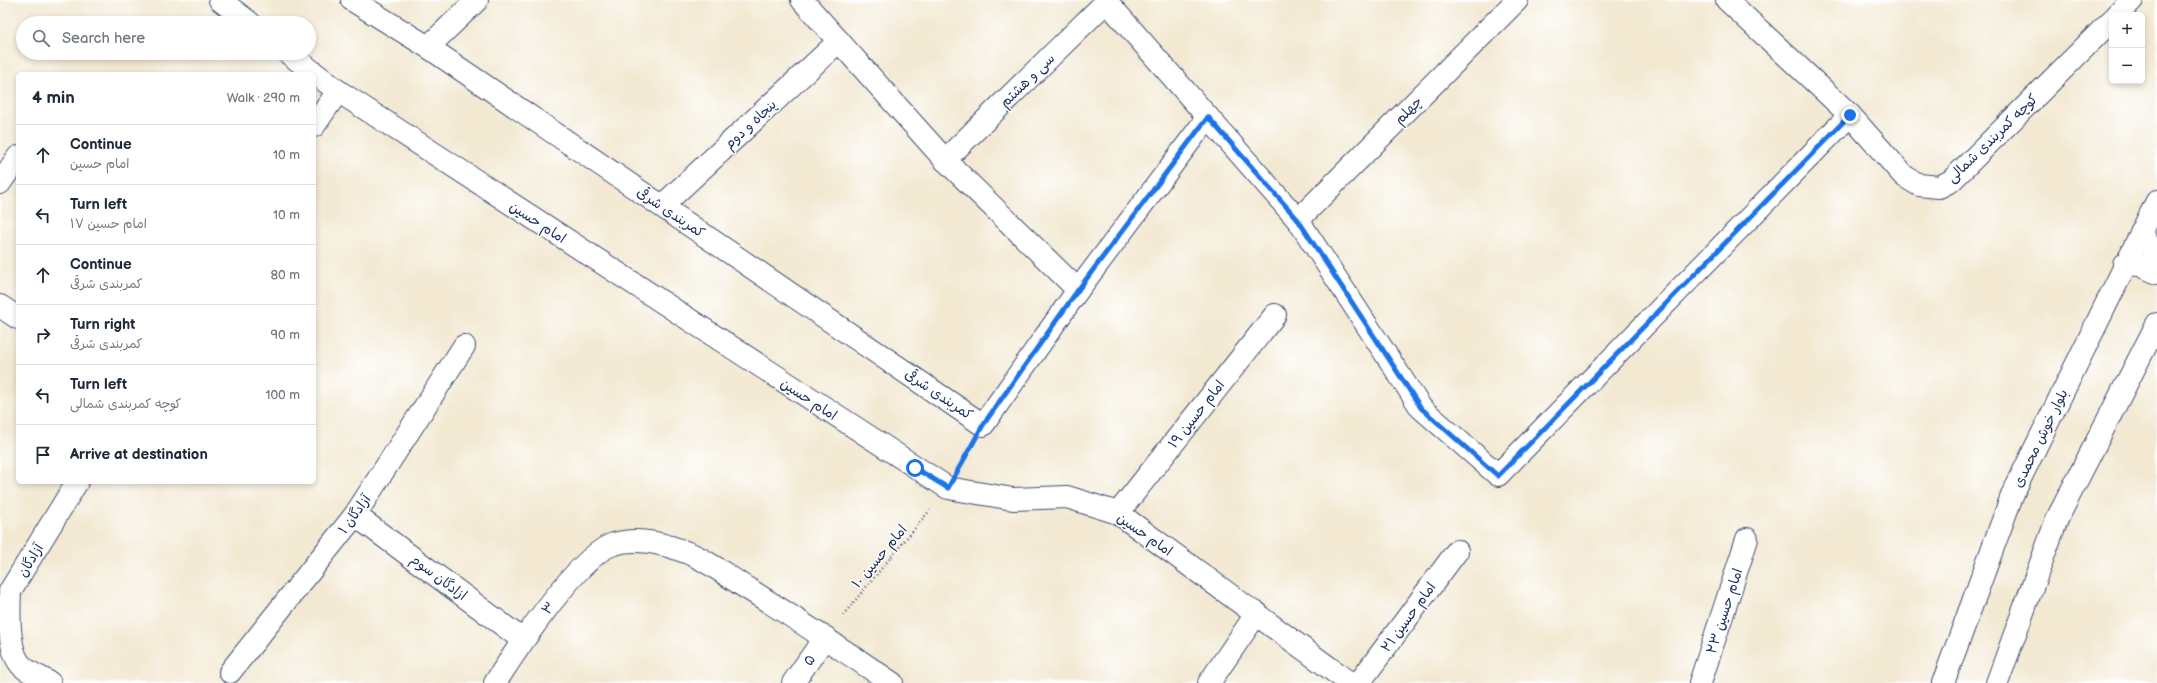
<!DOCTYPE html>
<meta charset="utf-8">
<style>
:root{--surface:#fff;--page:#f6f6f7;--text:#1f2937;--muted:#747a83;--line:#e0e1e3}
body{margin:0;font-family:"Balsamiq Sans","Playpen Sans Arabic",sans-serif;background:var(--page);color:var(--text)}
.controls{position:absolute;right:12px;top:12px;display:grid;overflow:hidden;border-radius:6px;box-shadow:0 2px 6px #0003}
.controls button{width:36px;height:36px;display:grid;place-items:center;padding:0;border:0;border-bottom:1px solid var(--line);background:var(--surface);color:var(--text);font:20px sans-serif}
.stop{position:absolute;width:12px;height:12px;margin:-9px;border:3px solid #1a73e8;border-radius:50%;background:#fff}
.stop.end{background:#1a73e8;border-color:#fff;box-shadow:0 1px 4px #0008}
.list{margin:0;padding:0;list-style:none}
h2{display:flex;justify-content:space-between;align-items:center;height:52px;margin:0;padding:0 16px;font-size:17px}
h2 small{font-size:13px;font-weight:400;color:var(--muted)}
.list li{display:grid;grid-template-columns:26px 1fr auto;gap:12px;align-items:center;box-sizing:border-box;height:60px;padding:0 16px;border-top:1px solid var(--line)}
.list b{display:block;font-size:15px;white-space:nowrap}
.list p{margin:0;font-size:13px;white-space:nowrap;color:var(--muted)}
.list em{font-size:13px;font-style:normal;color:var(--muted)}
.icon{flex:none;width:22px;height:22px;fill:none;stroke:currentColor;stroke-width:2;stroke-linecap:round;stroke-linejoin:round}
.map{position:relative;flex:none;width:2157px;height:683px;overflow:hidden}
.search{position:absolute;background:var(--surface);box-shadow:0 2px 6px #0003;left:16px;top:16px;width:300px;height:44px;display:flex;align-items:center;gap:10px;box-sizing:border-box;padding:0 14px;border-radius:22px;color:var(--muted);font-size:15px}
.panel{position:absolute;background:var(--surface);box-shadow:0 2px 6px #0003;left:16px;top:72px;width:300px;height:412px;border-radius:6px}
.map>svg:first-child{display:block}
.lines{fill:none;stroke-linecap:round;stroke-linejoin:round}
.street-casing{stroke:#3b4b70;stroke-width:24}
.secondary-casing{stroke:#3b4b70;stroke-width:24}
.path{stroke:#3b4b70;stroke-width:2.5;stroke-dasharray:1 3;stroke-linecap:butt}
.street{stroke:#fff;stroke-width:22}
.secondary{stroke:#fff;stroke-width:22}
.route{stroke:#1a73e8;stroke-width:5}
.labels{text-anchor:middle;stroke-width:3;stroke-linejoin:round;paint-order:stroke}
.street-label{font-size:14px;fill:#1b2f5e;stroke:#fff}
</style>
<div class="map">
<svg width="2157" height="683" viewBox="0 0 2157 683">
<rect width="100%" height="100%" fill="#fff"/>
<filter id="ink" filterUnits="userSpaceOnUse"><feTurbulence type="fractalNoise" baseFrequency=".025" numOctaves="2"/><feDisplacementMap in="SourceGraphic" scale="8" xChannelSelector="R" yChannelSelector="G"/><feConvolveMatrix kernelMatrix="1 2 1 2 8 2 1 2 1" color-interpolation-filters="sRGB"/></filter>
<filter id="wash" filterUnits="userSpaceOnUse"><feTurbulence type="fractalNoise" baseFrequency=".012" numOctaves="4" result="noise"/><feDisplacementMap in="SourceGraphic" scale="16" xChannelSelector="R" yChannelSelector="G"/><feGaussianBlur stdDeviation="0.9" result="paint"/><feColorMatrix in="noise" values="0 0 0 0 0 0 0 0 0 0 0 0 0 0 0 0 0 1.4 0 .05"/><feComposite in="paint" operator="in"/></filter>
<g filter="url(#wash)">
<rect width="100%" height="100%" fill="#f3e9d3"/>
</g>
<g filter="url(#ink)">
<g class="lines">
<defs>
<g id="street">
<path d="M352 0 428 47 983 425 1078 290 1208 117"/>
<path d="M802 0 945 160 1078 290"/>
<path d="M1727 0 1850 115 1904 176 1919 185 1939 187 1951 181 2112 20"/>
<path d="M1107 2 1298 220 1421 408 1498 475 1850 115"/>
<path d="M2117 15 2132 0"/>
<path d="M428 47 477 0"/>
<path d="M314 126 338 91"/>
<path d="M945 160 1108 0"/>
<path d="M0 183 18 157"/>
<path d="M662 206 839 41"/>
<path d="M1298 220 1517 0"/>
<path d="M0 306 18 318"/>
<path d="M1118 513 1275 315"/>
<path d="M355 515 523 640"/>
<path d="M230 672 355 515 464 346"/>
<path d="M50 683C42 678 30 673 23 667 7 653 9 611 10 591L77 482"/>
<path d="M495 683C515 652 580 553 614 544 640 536 669 545 693 555 713 564 731 579 750 590 798 620 845 651 892 683"/>
<path d="M793 683 825 637"/>
<path d="M1209 683 1257 613"/>
<path d="M1359 683 1457 551"/>
<path d="M1700 683 1747 539"/>
</g>
<g id="secondary">
<path d="M220 0 250 23"/>
<path d="M288 53 338 91 948 488 1013 499 1067 497 1118 513 1350 683"/>
<path d="M2141 232 2149 245 2157 251"/>
<path d="M2124 264 2140 265 2157 273"/>
<path d="M1943 683 2013 493 2157 201"/>
<path d="M1997 683 2057 519 2157 324"/>
</g>
</defs>
<use href="#street" class="street-casing"/>
<use href="#secondary" class="secondary-casing"/>
<g class="path">
<path d="M963 461 970 450"/>
<path d="M843 615 930 510"/>
</g>
<use href="#street" class="street"/>
<use href="#secondary" class="secondary"/>
</g>
</g>
<g class="lines" filter="url(#ink)">
<path class="route" d="M915 468 948 488 983 425 1078 290 1208 117 1298 220 1421 408 1498 476 1850 115"/>
</g>
<g class="labels">
<g class="street-label">
<text transform="translate(1027 80) rotate(-44)" y="5">سی و هشتم</text>
<text transform="translate(1408 110) rotate(-45)" y="5">چهلم</text>
<text transform="translate(750 124) rotate(-43)" y="5">پنجاه و دوم</text>
<text transform="translate(1992 138) rotate(-44)" y="5">کوچه کمربندی شمالی</text>
<text transform="translate(671 212) rotate(34)" y="5">کمربندی شرقی</text>
<text transform="translate(538 222) rotate(33)" y="5">امام حسین</text>
<text transform="translate(939 394) rotate(34)" y="5">کمربندی شرقی</text>
<text transform="translate(809 399) rotate(33)" y="5">امام حسین</text>
<text transform="translate(1196 414) rotate(-52)" y="5">امام حسین ۱۹</text>
<text transform="translate(2040 438) rotate(-64)" y="5">بلوار خوش محمدی</text>
<text transform="translate(354 514) rotate(-54)" y="5">آزادگان ۱</text>
<text transform="translate(1145 534) rotate(35)" y="5">امام حسین</text>
<text transform="translate(879 556) rotate(-50)" y="5">امام حسین ۱۰</text>
<text transform="translate(30 560) rotate(-59)" y="5">آزادگان</text>
<text transform="translate(439 577) rotate(37)" y="5">ازادگان سوم</text>
<text transform="translate(548 608) rotate(-51)" y="5">۳</text>
<text transform="translate(1724 611) rotate(-72)" y="5">امام حسین ۲۳</text>
<text transform="translate(1408 617) rotate(-54)" y="5">امام حسین ۲۱</text>
<text transform="translate(809 660) rotate(-55)" y="5">۵</text>
</g>
</g>
</svg>
<div class="controls">
<button>+</button>
<button>−</button>
</div>
<div class="stop" style="left:915px;top:468px"></div>
<div class="stop end" style="left:1850px;top:115px"></div>
<div class="search"><svg class="icon" aria-label="search" viewBox="0 0 24 24"><circle cx="10" cy="10" r="6"/><path d="M15 15l6 6"/></svg>Search here</div>
<section class="panel">
<h2>4 min<small>Walk · 290 m</small></h2>
<ul class="list">
<li><svg class="icon" aria-label="ahead" viewBox="0 0 24 24"><path d="M12 20V5M6 11l6-6 6 6"/></svg><div><b>Continue</b><p>امام حسین</p></div><em>10 m</em></li>
<li><svg class="icon" aria-label="left" viewBox="0 0 24 24"><path d="M17 20v-9H6M10 6l-5 5 5 5"/></svg><div><b>Turn left</b><p>امام حسین ۱۷</p></div><em>10 m</em></li>
<li><svg class="icon" aria-label="ahead" viewBox="0 0 24 24"><path d="M12 20V5M6 11l6-6 6 6"/></svg><div><b>Continue</b><p>کمربندی شرقی</p></div><em>80 m</em></li>
<li><svg class="icon" aria-label="right" viewBox="0 0 24 24"><path d="M7 20v-9h11M14 6l5 5-5 5"/></svg><div><b>Turn right</b><p>کمربندی شرقی</p></div><em>90 m</em></li>
<li><svg class="icon" aria-label="left" viewBox="0 0 24 24"><path d="M17 20v-9H6M10 6l-5 5 5 5"/></svg><div><b>Turn left</b><p>کوچه کمربندی شمالی</p></div><em>100 m</em></li>
<li><svg class="icon" aria-label="arrive" viewBox="0 0 24 24"><path d="M6 21V4h12l-3 4 3 4H6"/></svg><div><b>Arrive at destination</b></div></li>
</ul>
</section>
</div>
